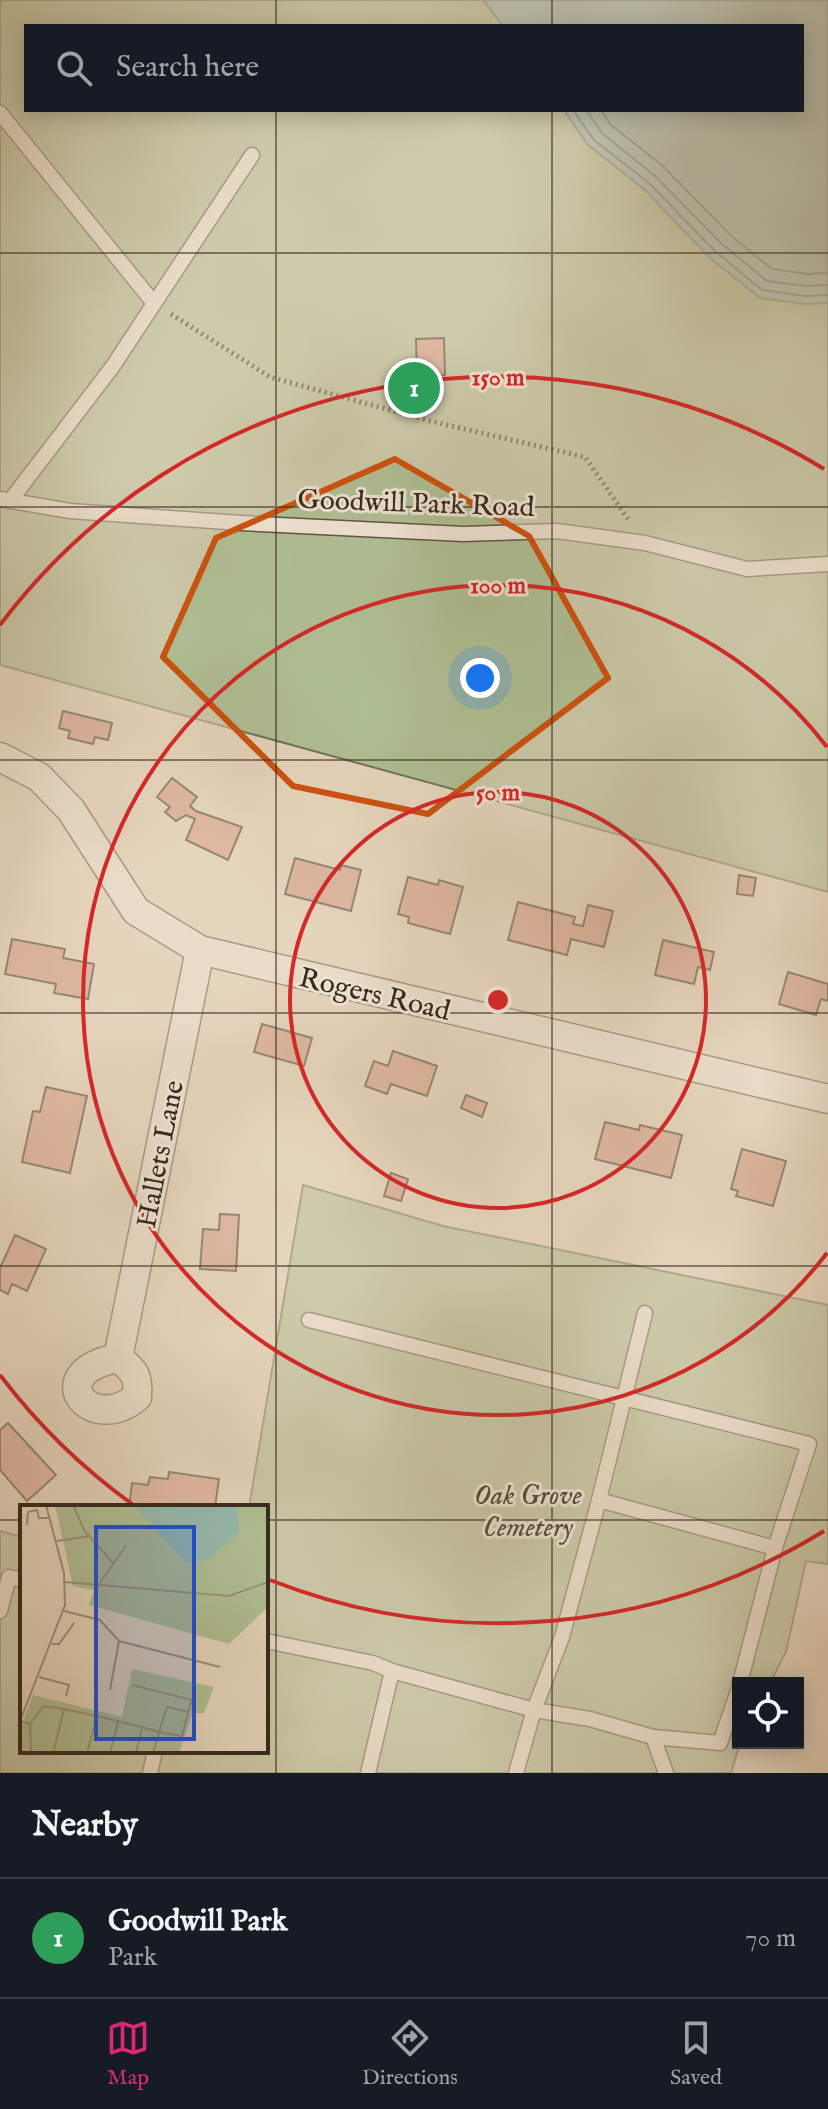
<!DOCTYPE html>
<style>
:root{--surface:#171b24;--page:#20242c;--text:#f1f3f6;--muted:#9ea1a6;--line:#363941;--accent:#db2777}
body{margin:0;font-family:"IM FELL English",serif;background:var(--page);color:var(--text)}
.controls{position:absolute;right:24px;bottom:24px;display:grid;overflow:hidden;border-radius:0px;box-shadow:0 4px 20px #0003}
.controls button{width:72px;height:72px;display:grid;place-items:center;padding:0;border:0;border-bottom:2px solid var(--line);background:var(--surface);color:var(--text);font:40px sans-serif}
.you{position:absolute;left:480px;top:678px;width:28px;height:28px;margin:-20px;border:6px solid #fff;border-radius:50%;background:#1a73e8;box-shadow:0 0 0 12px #1a73e833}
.badge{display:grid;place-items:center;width:52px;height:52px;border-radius:50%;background:var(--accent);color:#fff;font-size:26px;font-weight:700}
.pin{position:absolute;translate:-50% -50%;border:4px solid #fff;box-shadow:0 2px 8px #0006}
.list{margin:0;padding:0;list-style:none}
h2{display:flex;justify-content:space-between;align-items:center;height:104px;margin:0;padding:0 32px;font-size:34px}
h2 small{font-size:26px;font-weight:400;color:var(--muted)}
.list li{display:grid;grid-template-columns:52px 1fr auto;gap:24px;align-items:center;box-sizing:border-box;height:120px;padding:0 32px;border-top:2px solid var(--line)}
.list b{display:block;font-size:30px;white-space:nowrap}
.list p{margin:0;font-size:26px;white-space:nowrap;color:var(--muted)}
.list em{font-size:26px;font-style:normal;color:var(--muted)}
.icon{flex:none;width:44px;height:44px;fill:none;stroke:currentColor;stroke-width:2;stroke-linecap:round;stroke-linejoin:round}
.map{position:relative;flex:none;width:828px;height:1773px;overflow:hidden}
.search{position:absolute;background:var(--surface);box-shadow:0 4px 20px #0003;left:24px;right:24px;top:24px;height:88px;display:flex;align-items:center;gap:20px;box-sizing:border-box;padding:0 28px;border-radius:0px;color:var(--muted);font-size:30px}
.sheet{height:224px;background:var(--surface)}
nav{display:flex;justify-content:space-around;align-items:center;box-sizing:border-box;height:112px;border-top:2px solid var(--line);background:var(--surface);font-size:22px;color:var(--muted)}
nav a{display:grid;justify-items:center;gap:4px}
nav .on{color:var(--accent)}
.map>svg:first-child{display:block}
.green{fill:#b0bf95;stroke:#727459;stroke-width:2;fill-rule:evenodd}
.water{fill:#96b9ae;stroke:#6f7f74;stroke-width:2}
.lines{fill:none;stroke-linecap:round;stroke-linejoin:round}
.shore{stroke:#667166;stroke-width:2}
.building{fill:#d79582;stroke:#35291d;stroke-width:2}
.lane-casing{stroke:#615445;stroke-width:17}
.street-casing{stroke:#615445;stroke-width:31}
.path{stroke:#35291d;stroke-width:5;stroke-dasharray:2 4;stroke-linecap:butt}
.lane{stroke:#efe4d4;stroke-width:14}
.street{stroke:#efe4d4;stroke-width:28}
.marked{fill:none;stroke:#cd520f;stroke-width:6;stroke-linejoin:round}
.grid{fill:none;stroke:#35291d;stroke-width:2;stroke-opacity:0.55}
.ring{fill:none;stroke:#d62828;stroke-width:4}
.labels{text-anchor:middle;stroke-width:6;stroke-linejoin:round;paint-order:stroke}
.street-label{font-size:28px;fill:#35291d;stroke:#efe4d4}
.park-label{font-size:28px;font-style:italic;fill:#544e3b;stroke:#efe4d4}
.inset-road{fill:none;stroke:#9f917d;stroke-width:2}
.view{fill:#1d4ed8;fill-opacity:0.15;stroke:#1d4ed8;stroke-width:4}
.inset-edge{fill:none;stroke:#35291d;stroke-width:4}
.centre{fill:#d62828;stroke:#efe4d4;stroke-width:4}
.ring-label{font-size:24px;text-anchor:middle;font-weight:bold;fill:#d62828;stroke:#efe4d4;stroke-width:6;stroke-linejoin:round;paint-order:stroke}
</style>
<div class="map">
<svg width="828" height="1773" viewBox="0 0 828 1773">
<rect width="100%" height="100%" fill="#e6d6bd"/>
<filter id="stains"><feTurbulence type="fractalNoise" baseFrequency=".0025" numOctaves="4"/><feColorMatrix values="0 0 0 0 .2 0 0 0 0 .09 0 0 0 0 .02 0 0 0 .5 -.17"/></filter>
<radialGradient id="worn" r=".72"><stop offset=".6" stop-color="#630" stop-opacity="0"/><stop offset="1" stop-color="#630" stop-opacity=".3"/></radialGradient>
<g class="green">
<path d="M0 0H828V892L0 665ZM26 26H802V110H26Z"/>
<path d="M303 1185 443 1226 828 1305V1564L806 1561 786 1652 770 1683H738L740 1743 731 1773H0V1531L22 1537V1751H266V1507H249Z"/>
</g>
<path class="water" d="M483 0H828V303L806 304 760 298 710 258 644 189 588 145 564 110H802V26H503Z"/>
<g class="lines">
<g class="shore">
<path d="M573 110 594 140 649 183 716 252 762 290 806 296 828 295"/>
<path d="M586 110 602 133 655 176 722 244 767 281 807 286 828 285"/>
<path d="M601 110 611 125 663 166 730 235 772 269 807 274 828 273"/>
</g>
</g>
<g class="building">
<path d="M444 338 445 375 417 376 416 339Z"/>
<path d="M63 711 112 723 108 740 95 737 93 744 68 738 70 731 59 728Z"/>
<path d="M172 778 197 797 190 806 196 811 242 827 228 860 186 840 195 819 186 815 176 821 165 812 170 807 157 797Z"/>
<path d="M295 858 340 870 341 865 361 870 351 911 285 894Z"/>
<path d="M739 875 756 878 753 896 737 894Z"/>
<path d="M408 877 438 885 439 880 463 887 450 934 408 923 409 917 398 914Z"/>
<path d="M518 902 575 917 573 924 583 926 588 905 613 911 604 947 571 939 567 955 508 940Z"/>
<path d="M12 939 65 949 63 958 94 964 88 999 54 993 56 984 5 974Z"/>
<path d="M663 940 714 952 710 970 698 967 694 984 655 975Z"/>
<path d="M788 972 828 984V1001L821 999 816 1015 779 1004Z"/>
<path d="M262 1024 312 1038 304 1066 254 1052Z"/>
<path d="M393 1051 437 1066 427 1096 391 1084 387 1094 365 1086 374 1061 388 1066Z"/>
<path d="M46 1087 87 1096 70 1173 22 1162 33 1111 40 1112Z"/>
<path d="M466 1095 487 1103 482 1117 461 1108Z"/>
<path d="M605 1122 639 1130 640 1125 682 1135 671 1178 595 1159Z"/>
<path d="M742 1149 786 1161 773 1206 736 1196 738 1191 731 1189Z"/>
<path d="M391 1173 408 1179 401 1201 384 1196Z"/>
<path d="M220 1214 239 1215 236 1271 200 1269 203 1229 219 1230Z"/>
<path d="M15 1235 46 1249 27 1291 12 1284 8 1294 0 1290V1268Z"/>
<path d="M8 1423 56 1475 27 1501 0 1470V1430Z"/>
<path d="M169 1472 219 1479 215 1507H129L132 1483 148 1485 150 1477 168 1479Z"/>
</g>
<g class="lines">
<defs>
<g id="lane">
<path d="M0 113 153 302"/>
<path d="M0 499 70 511 241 523 463 534 557 531 645 543 747 569 828 564"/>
<path d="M10 501 113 366 252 155"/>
<path d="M309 1320 809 1444 775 1548"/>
<path d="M599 1500 645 1313"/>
<path d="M0 1611 9 1577 22 1580"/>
<path d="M266 1641 373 1663 392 1671"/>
<path d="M738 1691 720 1743 653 1737 590 1719 534 1710 562 1637 599 1500 775 1548 740 1683"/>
<path d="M653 1737 666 1773"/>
<path d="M150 1773 155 1751"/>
<path d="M368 1773 392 1671 534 1710 516 1773"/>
</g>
<g id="street">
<path d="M0 757 39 777 71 810 136 911 200 950 828 1099"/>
<path d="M118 1358 200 950"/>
<path d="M118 1358C134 1370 139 1376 137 1397 91 1436 39 1373 118 1358Z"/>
</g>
</defs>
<use href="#lane" class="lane-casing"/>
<use href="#street" class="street-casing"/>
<path class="path" d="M171 314 270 377 430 421 585 457 630 522"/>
<use href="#lane" class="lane"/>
<use href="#street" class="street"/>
</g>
<path d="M0 0H828V1773H0ZM395 459 529 536 608 678 428 814 293 786 163 657 216 538Z" fill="#e6d6bd" fill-opacity=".55" fill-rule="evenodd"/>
<path class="marked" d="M395 459 529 536 608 678 428 814 293 786 163 657 216 538Z"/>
<path class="grid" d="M276 0V26M552 0V26M276 110V1773M552 110V1773M0 253H828M0 507H828M0 760H828M0 1013H828M0 1266H828M0 1520H22M266 1520H828"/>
<g class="ring">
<circle cx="498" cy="1000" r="208"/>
<path d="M827 1253A415 415 0 1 1 827 747"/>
<path d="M824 1531A623 623 0 0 1 270 1580M132 1504A623 623 0 0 1 0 1375M0 625A623 623 0 0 1 824 469"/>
</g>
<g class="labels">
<g class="street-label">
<text transform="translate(416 502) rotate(2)" y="10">Goodwill Park Road</text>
<text transform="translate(375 993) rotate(13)" y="10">Rogers Road</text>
<text transform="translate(159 1154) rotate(-79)" y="10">Hallets Lane</text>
</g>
<g class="park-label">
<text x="528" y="1504">Oak Grove<tspan x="528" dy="32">Cemetery</tspan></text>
</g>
</g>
<g transform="translate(20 1505)">
<rect width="248" height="248" fill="#e6d6bd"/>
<path d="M35 0H248V102L209 139 69 100 74 85 53 81ZM112 164 194 182 184 208 172 209 159 248H0V225L13 190 102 212Z" fill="#b0bf95"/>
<path d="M114 0H217L219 28 188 55 166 58Z" fill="#96b9ae"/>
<path class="inset-road" d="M53 0 64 25 94 59M7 20 8 7 17 5 19 13H29M37 36 70 31M45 77 209 91 248 77M77 82 106 41M44 106 80 115 99 136 200 162M32 139H39L54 118M19 172 49 180 46 191M112 180 172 195 168 207M90 185 99 136M147 202 168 207 162 231 139 227ZM44 204 77 211M0 216 45 100 44 68 26 0M1 216 10 219 23 201 44 204 33 248M10 219 11 248M67 248 77 211 122 222M90 248 98 217M116 248 122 222 139 227 133 248"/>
<path class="view" d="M76 22H174V234H76Z"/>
<rect width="248" height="248" class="inset-edge"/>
</g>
<circle cx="498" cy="1000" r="12" class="centre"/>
<g class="ring-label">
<text x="498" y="385">150 m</text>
<text x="498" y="593">100 m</text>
<text x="498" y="800">50 m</text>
</g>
<rect width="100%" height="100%" filter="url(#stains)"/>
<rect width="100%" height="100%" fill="url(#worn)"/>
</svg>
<div class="controls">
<button><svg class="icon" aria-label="locate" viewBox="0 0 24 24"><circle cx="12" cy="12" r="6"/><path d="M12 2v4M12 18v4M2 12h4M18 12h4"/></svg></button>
</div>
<div class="you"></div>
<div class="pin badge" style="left:414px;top:388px;background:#2e9e5b">1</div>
<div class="search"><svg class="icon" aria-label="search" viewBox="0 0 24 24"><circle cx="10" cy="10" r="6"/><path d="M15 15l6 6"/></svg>Search here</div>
</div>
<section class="sheet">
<h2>Nearby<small></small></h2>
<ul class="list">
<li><span class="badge" style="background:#2e9e5b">1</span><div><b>Goodwill Park</b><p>Park</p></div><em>70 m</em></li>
</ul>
</section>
<nav>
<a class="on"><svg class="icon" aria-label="map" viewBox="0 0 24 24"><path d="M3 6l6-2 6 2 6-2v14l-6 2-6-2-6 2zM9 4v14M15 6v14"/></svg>Map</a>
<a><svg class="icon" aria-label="directions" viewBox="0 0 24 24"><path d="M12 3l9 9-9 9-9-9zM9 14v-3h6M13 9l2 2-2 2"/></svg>Directions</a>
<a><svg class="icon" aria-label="saved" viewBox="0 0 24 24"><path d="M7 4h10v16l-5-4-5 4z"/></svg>Saved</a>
</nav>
